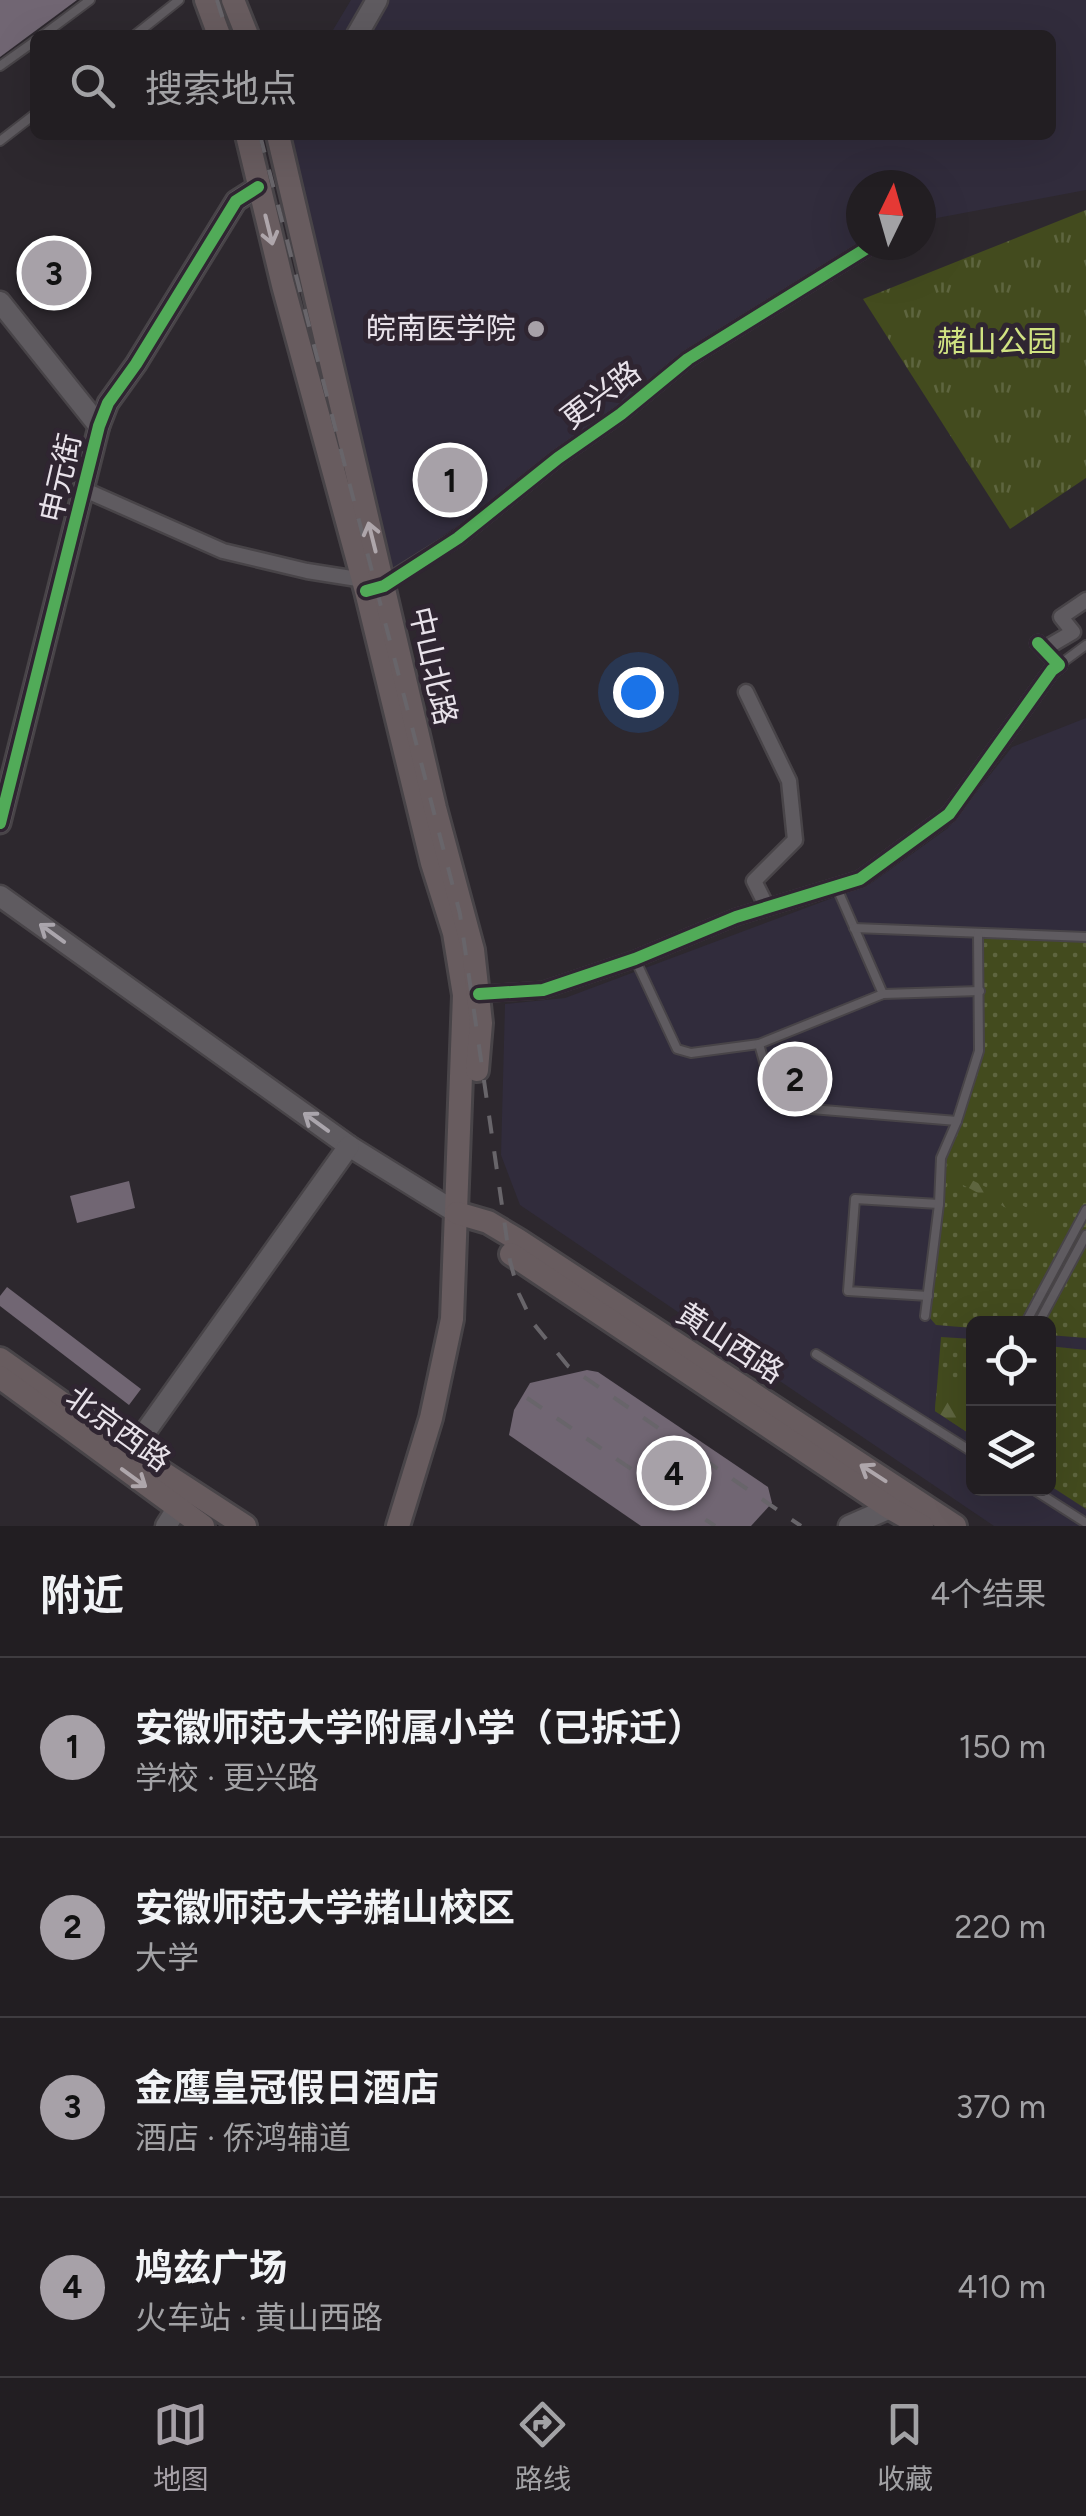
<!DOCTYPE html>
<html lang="zh">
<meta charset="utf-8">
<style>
:root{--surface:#221e22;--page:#2a272a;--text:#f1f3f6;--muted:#a2a2a5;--line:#3f3c40;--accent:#a7a1a8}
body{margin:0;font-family:Figtree,"Noto Sans SC",sans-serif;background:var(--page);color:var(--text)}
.controls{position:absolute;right:30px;bottom:30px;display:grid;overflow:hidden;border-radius:15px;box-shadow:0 10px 40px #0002}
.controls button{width:90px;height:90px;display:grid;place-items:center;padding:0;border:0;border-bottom:2px solid var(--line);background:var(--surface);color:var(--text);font:50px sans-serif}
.compass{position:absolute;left:846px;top:170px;width:90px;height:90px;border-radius:50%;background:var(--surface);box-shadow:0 10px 40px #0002;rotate:5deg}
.you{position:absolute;left:638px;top:692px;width:35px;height:35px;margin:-25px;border:8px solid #fff;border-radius:50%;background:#1a73e8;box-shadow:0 0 0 15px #1a73e833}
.badge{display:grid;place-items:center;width:65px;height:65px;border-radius:50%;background:var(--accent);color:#111;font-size:32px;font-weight:700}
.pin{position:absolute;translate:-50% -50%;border:5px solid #fff;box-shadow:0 2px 10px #0006}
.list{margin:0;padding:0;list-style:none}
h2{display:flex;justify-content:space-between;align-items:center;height:130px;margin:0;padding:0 40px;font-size:42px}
h2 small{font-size:32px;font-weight:400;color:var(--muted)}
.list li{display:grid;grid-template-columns:65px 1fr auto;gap:30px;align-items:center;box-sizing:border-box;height:180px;padding:0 40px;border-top:2px solid var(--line)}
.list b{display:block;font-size:38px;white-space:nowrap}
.list p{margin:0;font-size:32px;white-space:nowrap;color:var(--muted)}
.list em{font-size:32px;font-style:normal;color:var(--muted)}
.icon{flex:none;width:55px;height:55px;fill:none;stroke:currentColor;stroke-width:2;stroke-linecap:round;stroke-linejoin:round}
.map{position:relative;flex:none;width:1086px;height:1526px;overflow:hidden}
.search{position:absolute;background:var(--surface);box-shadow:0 10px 40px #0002;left:30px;right:30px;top:30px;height:110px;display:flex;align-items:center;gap:25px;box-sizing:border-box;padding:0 35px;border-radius:15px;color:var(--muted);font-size:38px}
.sheet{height:850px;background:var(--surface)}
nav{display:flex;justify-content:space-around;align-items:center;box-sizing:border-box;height:140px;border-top:2px solid var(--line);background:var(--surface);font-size:28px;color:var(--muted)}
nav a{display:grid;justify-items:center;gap:5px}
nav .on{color:var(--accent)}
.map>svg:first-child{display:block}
.education{fill:#312c3c;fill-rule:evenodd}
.grass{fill:url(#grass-dots)}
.forest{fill:url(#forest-firs)}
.park{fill:url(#park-tufts)}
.building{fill:#716673}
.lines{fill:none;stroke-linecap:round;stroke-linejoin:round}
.lane-casing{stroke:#484448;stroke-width:12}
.street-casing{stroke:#484448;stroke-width:19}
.secondary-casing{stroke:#484448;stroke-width:25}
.primary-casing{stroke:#484448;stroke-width:28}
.lane{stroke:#5f5b60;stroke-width:8}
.street{stroke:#5f5b60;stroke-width:14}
.secondary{stroke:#5f5b60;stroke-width:20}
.primary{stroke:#685c5f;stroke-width:22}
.rail{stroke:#68656a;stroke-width:4;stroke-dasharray:18 18;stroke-linecap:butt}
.cycleway-casing{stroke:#2f2531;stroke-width:19}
.cycleway{stroke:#51ab58;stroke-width:12}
.oneway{stroke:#aea6ab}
.oneway2{stroke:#aaa5ac}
.poi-dot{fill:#a7a1a8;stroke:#2f2531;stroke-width:4}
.labels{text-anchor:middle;stroke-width:10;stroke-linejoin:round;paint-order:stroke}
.poi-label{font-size:30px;fill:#e8e2ea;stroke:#2f2531;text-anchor:end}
.park-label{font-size:30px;fill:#d1e382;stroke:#2f2531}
.street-label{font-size:30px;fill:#e8e2ea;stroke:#2f2531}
</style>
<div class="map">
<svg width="1086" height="1526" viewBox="0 0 1086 1526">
<defs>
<pattern id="grass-dots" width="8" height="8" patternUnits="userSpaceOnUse" patternTransform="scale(2.5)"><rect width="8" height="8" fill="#434b1e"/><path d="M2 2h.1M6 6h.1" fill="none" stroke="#5e653f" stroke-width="1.8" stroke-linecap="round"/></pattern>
<pattern id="forest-firs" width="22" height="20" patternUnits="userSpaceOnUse" patternTransform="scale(2.5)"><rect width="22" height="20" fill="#434b1e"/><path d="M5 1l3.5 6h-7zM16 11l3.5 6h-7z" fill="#5e653f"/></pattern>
<pattern id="park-tufts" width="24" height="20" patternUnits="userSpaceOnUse" patternTransform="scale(2.5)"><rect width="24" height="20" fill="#434b1e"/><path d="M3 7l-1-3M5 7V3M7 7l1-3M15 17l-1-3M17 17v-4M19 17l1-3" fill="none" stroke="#5e653f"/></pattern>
</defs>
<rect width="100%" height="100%" fill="#2d282e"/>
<g class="education">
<path d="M351 0H1086V190L921 221V185H861V245H875L382 577 278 135H1051V35H330Z"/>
<path d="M1086 718V1526H994L520 1205 501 1155 505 1004 565 998 870 884 948 828 1012 747ZM974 1324H1048V1488H974Z"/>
</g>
<g class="grass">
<path d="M978 933 1086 937V1338L1049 1335 1048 1324 1031 1323 1024 1317 1020 1323 974 1324 973 1328 936 1325 929 1317 942 1172 941 1158 979 1051Z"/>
<path d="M941 1337 973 1339V1436L935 1411Z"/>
<path d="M1048 1346 1086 1350V1509L1049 1485Z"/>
</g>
<g class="forest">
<path d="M950 1169 1059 1224 1054 1233 946 1176Z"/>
<path d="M971 1341H974L973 1436 935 1411 936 1397 944 1380H961L969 1371Z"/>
</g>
<path class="park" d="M1086 210V478L1010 529 863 299Z"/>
<g class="building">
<path d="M0 0H77L0 57Z"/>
<path d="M129 1181 135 1208 77 1223 70 1196Z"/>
<path d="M7 1287 141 1389 129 1405 0 1306V1296Z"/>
<path d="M587 1370 598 1372 768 1487 772 1503 751 1526H641L509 1435 514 1410 530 1383Z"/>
</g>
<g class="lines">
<defs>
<g id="lane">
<path d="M43 35 90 0"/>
<path d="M135 35 179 0"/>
<path d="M0 66 35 41"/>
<path d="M0 141 35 114"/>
<path d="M1059 665 1086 645"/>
<path d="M836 886 883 994"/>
<path d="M854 928 1086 937"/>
<path d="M635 959 677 1049 691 1053 759 1044 774 1097 787 1107 957 1121"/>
<path d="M759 1044 883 994 980 991"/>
<path d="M928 1296 848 1291 855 1199 939 1204"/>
<path d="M925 1316 939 1204 941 1158 957 1121 979 1051 978 933"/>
<path d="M1025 1324 1086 1210"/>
<path d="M1038 1324 1086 1235"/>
<path d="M816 1354 974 1453"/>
<path d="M1031 1488 1086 1523"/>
</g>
<g id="street">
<path d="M85 490 223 551 307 571 364 580"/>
<path d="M381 586 458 538 558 458 621 414 688 359 872 245"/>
<path d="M1044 649 1073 632 1061 617 1086 600"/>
<path d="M746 692 789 781 795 840 754 881 767 907"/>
<path d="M479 994 543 990 635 959 736 917 860 879 949 814 1052 670 1059 665 1038 643"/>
</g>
<g id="secondary">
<path d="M357 35 377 0"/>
<path d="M0 302 99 426"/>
<path d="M0 823 99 426 108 403 136 364 236 201 258 187"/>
<path d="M0 896 349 1146 457 1213"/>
<path d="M131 1452 349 1146"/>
<path d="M166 1526 185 1496"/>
<path d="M849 1526 890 1508"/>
</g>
<g id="primary">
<path d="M206 0 219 35"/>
<path d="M233 0 247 35"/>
<path d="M247 135 283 285 366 591 432 863 454 933 464 995 452 1319 431 1418 398 1526"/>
<path d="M278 135 435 808 473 950 481 1023 477 1070"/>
<path d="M457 1213 488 1222 518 1240 955 1526"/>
<path d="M511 1254 890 1508 922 1526"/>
<path d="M0 1359 131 1452 245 1526"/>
<path d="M0 1377 203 1526"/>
</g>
</defs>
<use href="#lane" class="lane-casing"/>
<use href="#street" class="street-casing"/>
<use href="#secondary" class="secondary-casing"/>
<use href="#primary" class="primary-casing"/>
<use href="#lane" class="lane"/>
<use href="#street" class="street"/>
<use href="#secondary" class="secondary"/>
<use href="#primary" class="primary"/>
<g class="rail">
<path d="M217 0 228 35"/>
<path d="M260 135 460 914 510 1261 519 1294 533 1323 568 1366 801 1526"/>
<path d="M527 1398 715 1526"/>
</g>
<defs>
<g id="cycleway">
<path d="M366 591 384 586 458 538 558 458 621 414 688 359 872 245"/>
<path d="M0 823 99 426 108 403 136 364 236 201 258 187"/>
<path d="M479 994 543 990 635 959 736 917 860 879 949 814 1052 670 1059 665 1038 643"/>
</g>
</defs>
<use href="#cycleway" class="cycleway-casing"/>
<use href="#cycleway" class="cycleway"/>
</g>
<defs><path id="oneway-shaft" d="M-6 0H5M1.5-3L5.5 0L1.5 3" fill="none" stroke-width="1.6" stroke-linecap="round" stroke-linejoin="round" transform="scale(2.5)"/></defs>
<g class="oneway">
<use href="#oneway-shaft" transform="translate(269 230) rotate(76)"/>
<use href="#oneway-shaft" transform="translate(372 537) rotate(-104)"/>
<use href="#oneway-shaft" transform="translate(873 1473) rotate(-147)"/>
<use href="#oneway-shaft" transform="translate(134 1478) rotate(36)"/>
</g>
<g class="oneway2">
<use href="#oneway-shaft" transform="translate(52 933) rotate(-144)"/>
<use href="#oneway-shaft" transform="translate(316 1122) rotate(-144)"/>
</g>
<circle class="poi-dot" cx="536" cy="329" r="10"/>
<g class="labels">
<g class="poi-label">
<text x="516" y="339">皖南医学院</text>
</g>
<g class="park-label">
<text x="997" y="352">赭山公园</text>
</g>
<g class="street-label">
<text transform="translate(601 395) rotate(-37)" y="10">更兴路</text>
<text transform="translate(61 478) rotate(-77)" y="10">申元街</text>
<text transform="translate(433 666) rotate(77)" y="10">中山北路</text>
<text transform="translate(730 1343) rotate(33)" y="10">黄山西路</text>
<text transform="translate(118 1429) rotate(36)" y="10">北京西路</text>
</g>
</g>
</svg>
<div class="controls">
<button><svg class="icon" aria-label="locate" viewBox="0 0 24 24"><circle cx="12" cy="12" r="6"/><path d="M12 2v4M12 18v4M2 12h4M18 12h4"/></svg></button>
<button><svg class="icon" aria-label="layers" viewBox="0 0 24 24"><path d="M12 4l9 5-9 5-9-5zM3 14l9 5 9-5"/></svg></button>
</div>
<svg class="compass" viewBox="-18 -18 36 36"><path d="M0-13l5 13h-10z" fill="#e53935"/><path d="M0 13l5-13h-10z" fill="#a2a2a5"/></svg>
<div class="you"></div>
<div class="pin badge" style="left:450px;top:480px">1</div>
<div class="pin badge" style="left:795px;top:1079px">2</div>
<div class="pin badge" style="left:54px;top:273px">3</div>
<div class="pin badge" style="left:674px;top:1473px">4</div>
<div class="search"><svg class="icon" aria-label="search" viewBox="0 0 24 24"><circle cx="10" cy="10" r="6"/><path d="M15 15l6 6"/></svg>搜索地点</div>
</div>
<section class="sheet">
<h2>附近<small>4个结果</small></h2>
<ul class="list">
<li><span class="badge">1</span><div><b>安徽师范大学附属小学（已拆迁）</b><p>学校 · 更兴路</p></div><em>150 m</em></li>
<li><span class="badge">2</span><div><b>安徽师范大学赭山校区</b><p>大学</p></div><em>220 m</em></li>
<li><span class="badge">3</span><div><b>金鹰皇冠假日酒店</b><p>酒店 · 侨鸿辅道</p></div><em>370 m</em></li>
<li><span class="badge">4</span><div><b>鸠兹广场</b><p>火车站 · 黄山西路</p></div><em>410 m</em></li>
</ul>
</section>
<nav>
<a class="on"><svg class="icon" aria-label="map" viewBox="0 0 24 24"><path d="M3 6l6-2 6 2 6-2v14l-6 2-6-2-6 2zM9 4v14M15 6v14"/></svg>地图</a>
<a><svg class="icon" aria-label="directions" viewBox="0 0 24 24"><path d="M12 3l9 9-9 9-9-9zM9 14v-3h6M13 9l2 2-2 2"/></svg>路线</a>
<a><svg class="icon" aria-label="saved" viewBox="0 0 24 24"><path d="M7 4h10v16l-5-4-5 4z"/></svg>收藏</a>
</nav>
